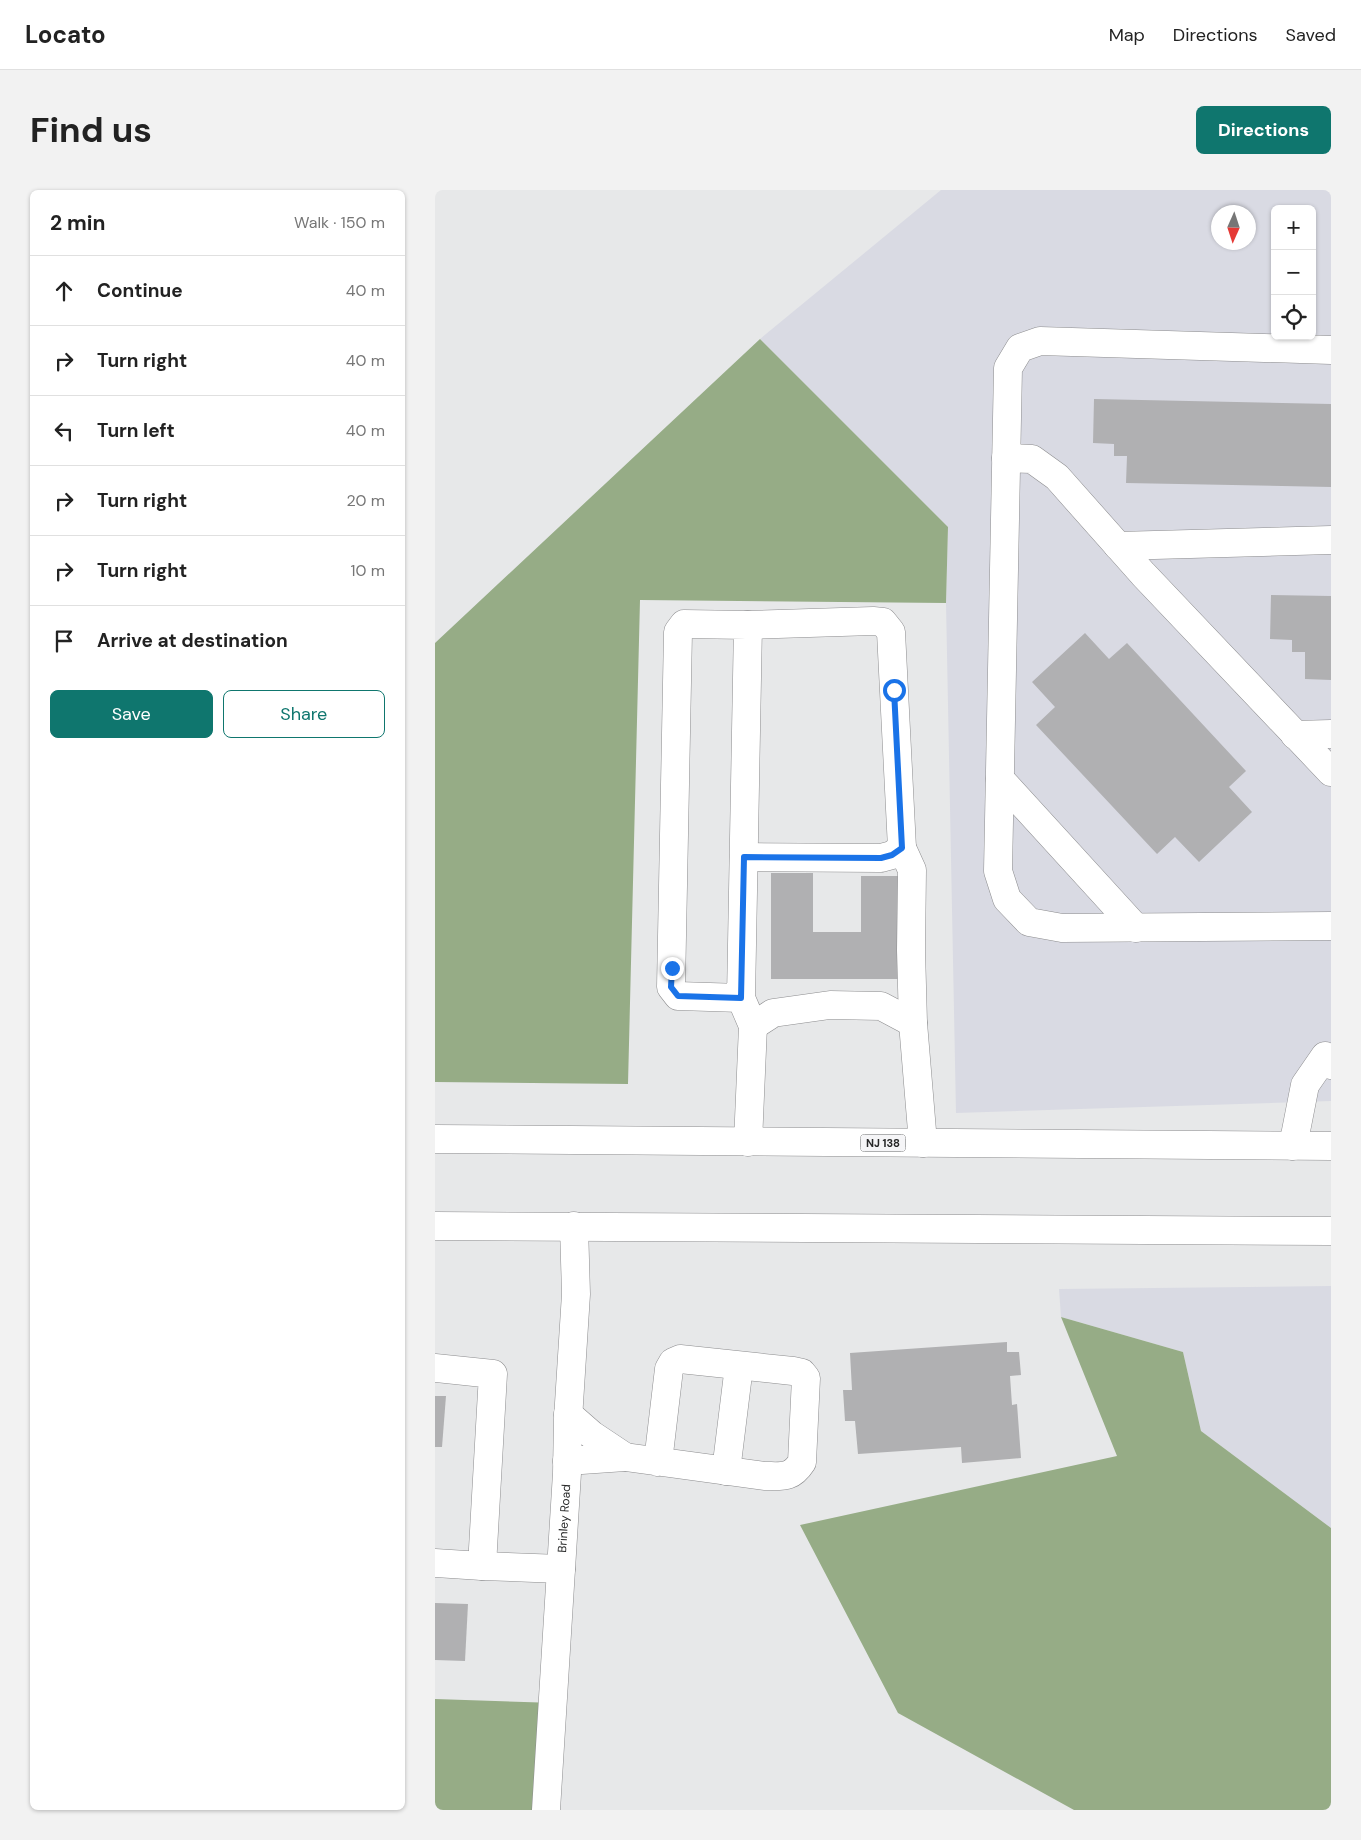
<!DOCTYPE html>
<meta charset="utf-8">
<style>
:root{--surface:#fff;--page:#f2f2f2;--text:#222;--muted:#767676;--line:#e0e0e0;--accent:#0f766e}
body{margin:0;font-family:"DM Sans",sans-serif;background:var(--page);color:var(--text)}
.controls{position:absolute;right:15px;top:15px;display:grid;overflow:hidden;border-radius:8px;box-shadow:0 1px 4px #0004}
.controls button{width:45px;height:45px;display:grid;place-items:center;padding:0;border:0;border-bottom:1px solid var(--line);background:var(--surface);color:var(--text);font:25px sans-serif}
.compass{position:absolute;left:776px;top:15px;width:45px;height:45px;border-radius:50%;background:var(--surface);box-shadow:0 1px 4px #0004;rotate:183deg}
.stop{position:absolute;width:15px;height:15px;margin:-11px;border:4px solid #1a73e8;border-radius:50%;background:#fff}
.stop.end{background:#1a73e8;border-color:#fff;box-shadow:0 1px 5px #0008}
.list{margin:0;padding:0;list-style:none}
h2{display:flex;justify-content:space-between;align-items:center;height:65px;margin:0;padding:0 20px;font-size:21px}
h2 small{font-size:16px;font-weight:400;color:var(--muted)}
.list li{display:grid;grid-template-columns:32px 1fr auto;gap:15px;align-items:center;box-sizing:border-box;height:70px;padding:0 20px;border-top:1px solid var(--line)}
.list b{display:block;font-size:19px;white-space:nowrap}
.list em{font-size:16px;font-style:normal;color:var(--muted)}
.actions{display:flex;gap:10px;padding:15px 20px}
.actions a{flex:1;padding:11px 0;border:1px solid var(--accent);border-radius:8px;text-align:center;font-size:18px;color:var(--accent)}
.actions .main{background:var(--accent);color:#fff}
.icon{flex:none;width:28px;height:28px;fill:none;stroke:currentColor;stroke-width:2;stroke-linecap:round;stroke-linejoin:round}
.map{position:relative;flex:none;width:896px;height:1620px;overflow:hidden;border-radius:8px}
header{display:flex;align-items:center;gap:30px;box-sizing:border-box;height:70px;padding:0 25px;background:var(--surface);border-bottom:1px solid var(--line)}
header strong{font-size:24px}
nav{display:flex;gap:28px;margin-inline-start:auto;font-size:18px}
.intro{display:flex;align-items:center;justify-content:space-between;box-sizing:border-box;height:120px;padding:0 30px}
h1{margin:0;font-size:35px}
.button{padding:12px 22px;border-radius:8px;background:var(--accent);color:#fff;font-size:18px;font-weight:700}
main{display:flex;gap:30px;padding:0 30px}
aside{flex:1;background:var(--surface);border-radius:8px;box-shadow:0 1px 4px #0004}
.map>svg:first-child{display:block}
.built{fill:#d9dae3;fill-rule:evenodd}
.forest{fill:#96ac86}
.building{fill:#b0b0b2}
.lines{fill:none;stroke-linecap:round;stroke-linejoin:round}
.minor-casing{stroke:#8c8c8e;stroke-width:29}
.highway-casing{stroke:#8c8c8e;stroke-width:29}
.minor{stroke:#fff;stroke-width:28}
.highway{stroke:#fff;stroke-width:28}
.route{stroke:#1a73e8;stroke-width:6}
.labels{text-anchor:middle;stroke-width:4;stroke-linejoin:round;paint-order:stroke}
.shield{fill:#f5f5f7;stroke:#656666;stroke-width:1}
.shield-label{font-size:11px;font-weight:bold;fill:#272828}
.street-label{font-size:12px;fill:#272828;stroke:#f5f5f7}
</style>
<header>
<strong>Locato</strong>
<nav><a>Map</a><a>Directions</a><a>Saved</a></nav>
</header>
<div class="intro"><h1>Find us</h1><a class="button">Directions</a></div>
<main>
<aside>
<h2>2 min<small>Walk · 150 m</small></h2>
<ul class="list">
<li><svg class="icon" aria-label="ahead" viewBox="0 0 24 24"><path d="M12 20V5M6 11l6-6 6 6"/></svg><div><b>Continue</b></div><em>40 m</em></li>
<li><svg class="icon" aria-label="right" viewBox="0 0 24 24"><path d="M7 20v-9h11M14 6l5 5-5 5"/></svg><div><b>Turn right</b></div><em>40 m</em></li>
<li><svg class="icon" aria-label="left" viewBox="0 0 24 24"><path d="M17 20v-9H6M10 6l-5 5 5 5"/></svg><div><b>Turn left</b></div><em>40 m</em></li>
<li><svg class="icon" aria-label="right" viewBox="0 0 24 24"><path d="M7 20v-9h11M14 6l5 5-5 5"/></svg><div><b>Turn right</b></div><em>20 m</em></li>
<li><svg class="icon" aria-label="right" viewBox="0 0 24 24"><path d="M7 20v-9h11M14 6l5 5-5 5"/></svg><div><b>Turn right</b></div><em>10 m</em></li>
<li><svg class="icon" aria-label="arrive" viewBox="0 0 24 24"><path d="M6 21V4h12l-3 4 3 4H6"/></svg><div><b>Arrive at destination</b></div></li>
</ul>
<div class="actions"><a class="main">Save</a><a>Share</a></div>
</aside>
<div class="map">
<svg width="896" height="1620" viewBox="0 0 896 1620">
<rect width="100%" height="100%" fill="#e7e8e9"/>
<g class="built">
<path d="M506 0H896V911L521 923 511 413 513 337 325 149ZM840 19H877V146H840ZM784 22H814V52H784Z"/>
<path d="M896 1096V1338L766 1241 748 1162 626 1127 624 1099Z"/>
</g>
<g class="forest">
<path d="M325 149 513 337 511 413 205 410 193 894 0 892V453Z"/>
<path d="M626 1127 748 1162 766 1241 896 1338V1620H639L463 1523 365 1335 682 1266Z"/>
<path d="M0 1509 121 1513 110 1620H0Z"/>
</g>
<g class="building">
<path d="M659 209 896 214V297L691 293 692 266H679V254L658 253Z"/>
<path d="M836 405 896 406V490L870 489V462H857V450L835 449Z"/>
<path d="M650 443 674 469 692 453 811 581 794 597 817 622 764 672 740 647 722 664 601 535 620 517 597 492Z"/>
<path d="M336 683H378V742H426V686H468V789H336Z"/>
<path d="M572 1152V1162H584L586 1185 575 1186 577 1215 582 1214 586 1268 527 1273 526 1257 423 1264 420 1231H410L408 1200H417L415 1163Z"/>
<path d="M0 1206H11L7 1257H0Z"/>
<path d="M0 1413 33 1414 30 1471 0 1470Z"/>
</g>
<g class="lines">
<defs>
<g id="minor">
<path d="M896 160 605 151 585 158 573 178 563 681 572 709 594 732 627 738 896 736"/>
<path d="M571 268 597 269 622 287 708 384 896 582"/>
<path d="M683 356 896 350"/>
<path d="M860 545 896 544"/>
<path d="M565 589 701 738"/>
<path d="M467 658 477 680 476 760 478 833 488 953"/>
<path d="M309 667 446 668 457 665 467 658 456 442 448 432 438 431 313 435"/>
<path d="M306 808 243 806 236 797 243 442 249 434 313 435 306 808 318 836 313 952"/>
<path d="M318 836 338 823 395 815 446 816 478 833"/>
<path d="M858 956 870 895 890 866 896 875"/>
<path d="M0 1178 58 1184 47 1376 0 1373"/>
<path d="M190 1267 329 1286C347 1286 356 1289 367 1272L371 1188 367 1183 358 1181 245 1169 238 1172 234 1179 223 1272"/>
<path d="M132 1271 190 1267 157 1245 133 1224"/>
<path d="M291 1281 304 1176"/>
<path d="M47 1376 126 1379"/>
<path id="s1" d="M111 1620 132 1283 133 1229 141 1104 139 1036"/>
</g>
<g id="highway">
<path d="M0 949 896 956"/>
<path d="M0 1036 896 1041"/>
</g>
</defs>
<use href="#minor" class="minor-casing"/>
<use href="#highway" class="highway-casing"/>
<use href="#minor" class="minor"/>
<use href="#highway" class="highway"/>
</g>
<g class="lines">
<path class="route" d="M237 778 236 797 243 806 306 808 309 667 446 668 457 665 467 658 459 500"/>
</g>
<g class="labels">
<rect class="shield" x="425.5" y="944.5" width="45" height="17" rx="4"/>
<g class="shield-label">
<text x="448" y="957">NJ 138</text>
</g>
<g class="street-label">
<text dy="4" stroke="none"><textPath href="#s1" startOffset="292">Brinley Road</textPath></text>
</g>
</g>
</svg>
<div class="controls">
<button>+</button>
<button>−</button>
<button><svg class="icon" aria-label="locate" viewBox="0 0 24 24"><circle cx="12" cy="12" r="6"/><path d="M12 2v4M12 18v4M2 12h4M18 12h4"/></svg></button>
</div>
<svg class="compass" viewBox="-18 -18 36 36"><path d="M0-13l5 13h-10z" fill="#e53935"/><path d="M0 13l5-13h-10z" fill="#767676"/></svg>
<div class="stop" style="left:459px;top:500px"></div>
<div class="stop end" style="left:237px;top:778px"></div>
</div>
</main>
